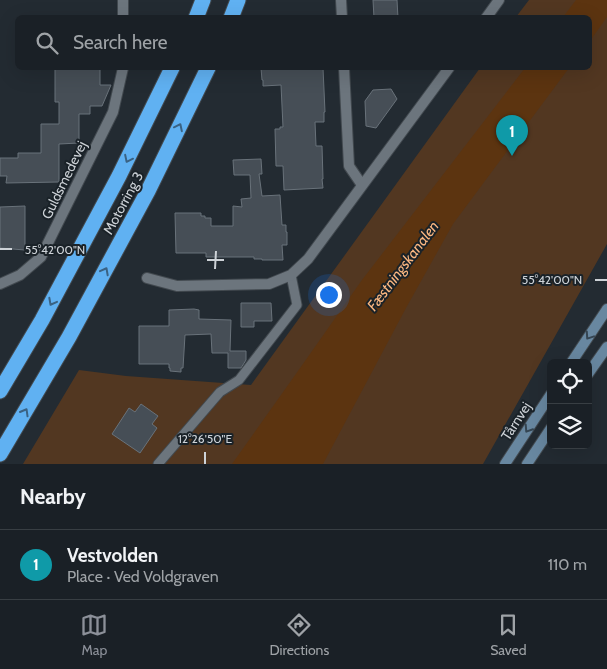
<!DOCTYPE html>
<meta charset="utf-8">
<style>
:root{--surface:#1a2026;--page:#272d32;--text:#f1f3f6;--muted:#9fa3a7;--line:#383e43;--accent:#8c9099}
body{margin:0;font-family:Cabin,sans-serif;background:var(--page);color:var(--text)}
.controls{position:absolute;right:15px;bottom:15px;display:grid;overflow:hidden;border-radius:8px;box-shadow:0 5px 20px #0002}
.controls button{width:45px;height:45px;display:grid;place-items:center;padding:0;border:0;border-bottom:1px solid var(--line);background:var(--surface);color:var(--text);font:25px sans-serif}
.you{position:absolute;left:328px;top:294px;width:18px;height:18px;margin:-12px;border:4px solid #fff;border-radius:50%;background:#1a73e8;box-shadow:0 0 0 8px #1a73e833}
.badge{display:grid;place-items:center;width:32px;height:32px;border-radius:50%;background:var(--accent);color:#fff;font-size:16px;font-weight:700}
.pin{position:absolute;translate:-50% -41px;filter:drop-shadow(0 1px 2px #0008)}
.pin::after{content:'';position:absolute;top:26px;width:18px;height:15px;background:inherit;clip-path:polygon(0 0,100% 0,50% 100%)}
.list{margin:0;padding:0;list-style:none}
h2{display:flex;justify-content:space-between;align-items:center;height:65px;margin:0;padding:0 20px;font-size:21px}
h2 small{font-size:16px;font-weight:400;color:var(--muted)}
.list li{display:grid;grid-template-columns:32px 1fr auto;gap:15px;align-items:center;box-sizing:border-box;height:70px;padding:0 20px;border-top:1px solid var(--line)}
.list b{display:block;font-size:19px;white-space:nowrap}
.list p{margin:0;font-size:16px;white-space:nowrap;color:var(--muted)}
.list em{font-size:16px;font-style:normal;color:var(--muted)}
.icon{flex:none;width:28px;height:28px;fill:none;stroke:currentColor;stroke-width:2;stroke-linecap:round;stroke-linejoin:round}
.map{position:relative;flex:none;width:607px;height:464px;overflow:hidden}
.search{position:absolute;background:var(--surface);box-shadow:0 5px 20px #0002;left:15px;right:15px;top:15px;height:55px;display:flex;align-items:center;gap:12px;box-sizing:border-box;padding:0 18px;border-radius:8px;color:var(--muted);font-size:19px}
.sheet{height:135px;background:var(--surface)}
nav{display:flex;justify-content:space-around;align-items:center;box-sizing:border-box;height:70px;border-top:1px solid var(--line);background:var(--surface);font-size:14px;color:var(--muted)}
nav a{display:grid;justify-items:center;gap:2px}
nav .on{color:var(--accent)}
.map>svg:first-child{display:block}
.green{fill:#523721}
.water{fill:#5c3410}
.building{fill:#464e56;stroke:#69727a}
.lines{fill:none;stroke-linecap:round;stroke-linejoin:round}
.lane-casing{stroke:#42494f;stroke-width:11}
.street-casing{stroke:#42494f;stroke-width:12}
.secondary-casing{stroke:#42494f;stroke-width:12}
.highway-casing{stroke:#42494f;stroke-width:17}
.lane{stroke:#6c757d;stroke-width:9}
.street{stroke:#6c757d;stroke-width:10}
.secondary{stroke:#6887a0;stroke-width:10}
.highway{stroke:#60b1f2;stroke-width:15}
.oneway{stroke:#3a6283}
.oneway2{stroke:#354552}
.ticks{fill:none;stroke:#cdd2d7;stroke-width:2}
.labels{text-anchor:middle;stroke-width:4;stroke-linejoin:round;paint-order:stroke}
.street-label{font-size:14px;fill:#cdd2d7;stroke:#1a2228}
.water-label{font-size:15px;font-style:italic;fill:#fbb781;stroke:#1a2228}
.ticks-label{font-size:12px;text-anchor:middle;fill:#cdd2d7;stroke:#1a2228;stroke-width:4;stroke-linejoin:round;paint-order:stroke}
</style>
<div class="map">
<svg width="607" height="464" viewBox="0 0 607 464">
<rect width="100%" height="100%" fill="#232b32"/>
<path class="green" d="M529 0H607V244L483 464H23L79 370 126 376 251 385 480 68H590V18L516 17Z"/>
<g class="water">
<path d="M576 0H607V17L590 41V18L563 17Z"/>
<path d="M525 68H569L453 224 406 308 323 464H232L298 371 362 280Z"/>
</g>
<g class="building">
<path d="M373 0H397L398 18H374Z"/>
<path d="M55 68H100V85H111L102 106H90V114H79V143L59 144V182L6 183 7 176H0V158H18V153H41V124H59V102H55Z"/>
<path d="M261 68H323L325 112H324V122H315L316 146H322L323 179H322L323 188 284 190 283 166H276L275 129H280V127H283L281 85 263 86V80H262Z"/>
<path d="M391 89 397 99 376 128 366 126 365 101 373 90Z"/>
<path d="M261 159 262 174H259L262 196 280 195 282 225H286V232H287V245H282L283 260H262V259H254V257H206V253H176L175 213H201V216H205V218H211V226H233V206L242 207 241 199 251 198 250 175H234L233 160Z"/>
<path d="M25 206V250L0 248V207Z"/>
<path d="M241 303H271L272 321H254V327H241Z"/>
<path d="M194 309 199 310V319L231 320 230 351H246V360L241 368H228V353H212L211 334 185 335 183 368H181V372L170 371V368H169V364H139V326H169V310Z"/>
<path d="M141 404 158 416 152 424 157 428 140 453 112 434 129 408 135 412Z"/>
</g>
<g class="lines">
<defs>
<path id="lane" d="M158 464 220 392 239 380 297 305 291 275"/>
<g id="street">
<path d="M341 0 342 18"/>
<path d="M123 18V0"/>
<path d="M486 18 499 0"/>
<path d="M344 68 349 166 362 185"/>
<path d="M147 278 177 286 269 284 291 275 308 259 449 68"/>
<path d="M0 284 20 275 41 257 113 112 123 68"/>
</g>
<g id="secondary">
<path d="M571 363 607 309"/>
<path d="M588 374 607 347"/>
<path d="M505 464 551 394"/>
<path d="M527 464 551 428"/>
</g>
<g id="highway">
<path d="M196 18 203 0"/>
<path d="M231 18 238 0"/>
<path d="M0 391 42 320 119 176 172 68"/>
<path d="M0 454 69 337 148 191 208 68"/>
</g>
</defs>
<use href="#lane" class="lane-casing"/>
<use href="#street" class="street-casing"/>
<use href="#secondary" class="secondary-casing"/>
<use href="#highway" class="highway-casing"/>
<use href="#lane" class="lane"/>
<use href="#street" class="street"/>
<use href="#secondary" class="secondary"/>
<use href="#highway" class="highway"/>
</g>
<defs><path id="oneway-chevron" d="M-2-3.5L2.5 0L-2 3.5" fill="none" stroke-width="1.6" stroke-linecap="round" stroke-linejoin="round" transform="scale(1.25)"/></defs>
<g class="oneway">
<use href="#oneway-chevron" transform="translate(179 127) rotate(-64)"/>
<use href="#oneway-chevron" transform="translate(128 159) rotate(116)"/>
<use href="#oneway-chevron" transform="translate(105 271) rotate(-62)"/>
<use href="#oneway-chevron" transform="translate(52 302) rotate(118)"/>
<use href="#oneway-chevron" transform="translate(25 412) rotate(-60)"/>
</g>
<g class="oneway2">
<use href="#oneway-chevron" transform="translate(589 336) rotate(124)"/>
<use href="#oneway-chevron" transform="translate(528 429) rotate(123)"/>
</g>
<path class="ticks" d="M0 249H12M207 260H224M215 269 216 251M595 280H607M205 464V452"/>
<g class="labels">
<g class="street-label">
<text transform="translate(64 180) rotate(-64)" y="5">Guldsmedevej</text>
<text transform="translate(123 203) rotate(-62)" y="5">Motorring 3</text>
<text transform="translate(516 421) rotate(-57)" y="5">Tårnvej</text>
</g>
<g class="water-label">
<text transform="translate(403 266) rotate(-53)" y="5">Fæstningskanalen</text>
</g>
</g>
<g class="ticks-label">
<text x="55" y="254">55°42'00"N</text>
<text x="552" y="284">55°42'00"N</text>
<text x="205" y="443">12°26'50"E</text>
</g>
</svg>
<div class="controls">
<button><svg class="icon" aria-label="locate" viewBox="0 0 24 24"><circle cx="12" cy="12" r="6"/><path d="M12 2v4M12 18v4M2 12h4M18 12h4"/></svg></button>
<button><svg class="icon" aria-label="layers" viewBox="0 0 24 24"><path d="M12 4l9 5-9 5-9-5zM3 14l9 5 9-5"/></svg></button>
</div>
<div class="you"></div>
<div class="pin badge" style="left:512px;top:156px;background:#0f9aa8">1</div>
<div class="search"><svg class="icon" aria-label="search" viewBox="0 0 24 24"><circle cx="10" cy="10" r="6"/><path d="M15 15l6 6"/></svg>Search here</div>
</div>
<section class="sheet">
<h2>Nearby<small></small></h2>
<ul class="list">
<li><span class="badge" style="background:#0f9aa8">1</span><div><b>Vestvolden</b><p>Place · Ved Voldgraven</p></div><em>110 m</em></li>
</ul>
</section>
<nav>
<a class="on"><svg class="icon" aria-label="map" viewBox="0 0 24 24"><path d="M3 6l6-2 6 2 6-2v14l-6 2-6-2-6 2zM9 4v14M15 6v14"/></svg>Map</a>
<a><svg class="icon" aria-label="directions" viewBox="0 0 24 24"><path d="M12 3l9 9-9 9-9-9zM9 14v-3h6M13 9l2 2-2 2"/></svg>Directions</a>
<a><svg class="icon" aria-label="saved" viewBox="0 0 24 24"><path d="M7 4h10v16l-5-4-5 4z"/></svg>Saved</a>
</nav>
